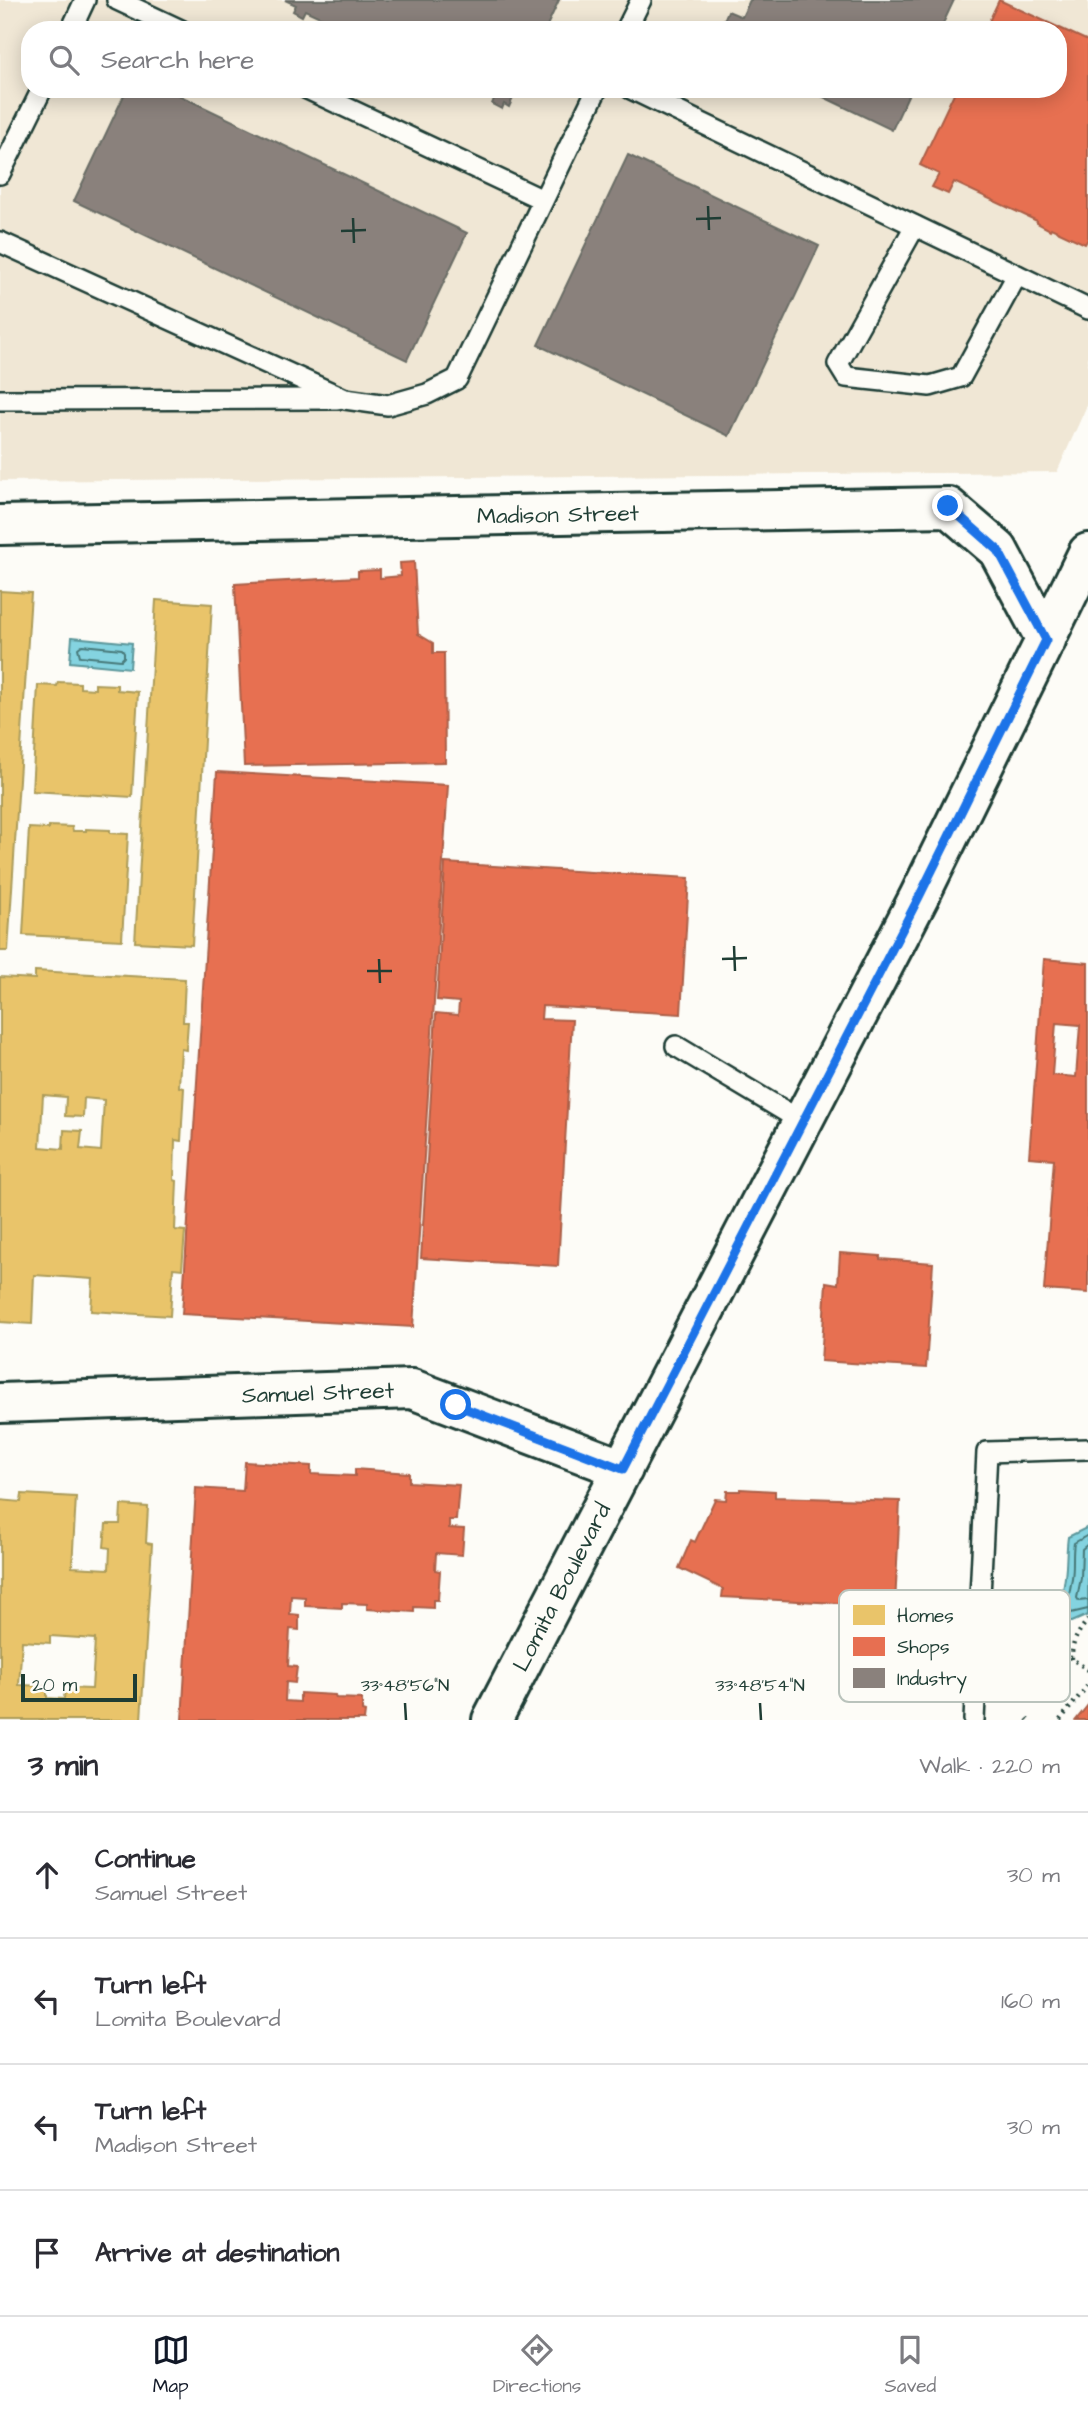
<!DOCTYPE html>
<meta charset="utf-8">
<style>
:root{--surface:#fff;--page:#f7f7f7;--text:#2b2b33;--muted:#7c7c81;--line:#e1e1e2;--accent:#111827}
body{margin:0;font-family:"Architects Daughter",sans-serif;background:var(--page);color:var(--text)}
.scale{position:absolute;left:21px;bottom:18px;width:116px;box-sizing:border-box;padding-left:7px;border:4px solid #1f3d34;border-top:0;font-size:19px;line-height:24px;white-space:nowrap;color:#1f3d34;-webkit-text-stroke:5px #fdfcf7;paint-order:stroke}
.stop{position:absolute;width:21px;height:21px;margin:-16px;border:5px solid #1a73e8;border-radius:50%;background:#fff}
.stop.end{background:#1a73e8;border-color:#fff;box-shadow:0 2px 7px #0008}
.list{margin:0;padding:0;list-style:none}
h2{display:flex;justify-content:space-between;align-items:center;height:91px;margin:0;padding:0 28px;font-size:30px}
h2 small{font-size:23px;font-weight:400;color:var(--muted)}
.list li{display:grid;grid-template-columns:46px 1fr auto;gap:21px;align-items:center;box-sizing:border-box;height:126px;padding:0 28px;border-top:2px solid var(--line)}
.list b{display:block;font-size:26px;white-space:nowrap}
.list p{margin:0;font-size:23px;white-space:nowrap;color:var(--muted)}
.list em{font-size:23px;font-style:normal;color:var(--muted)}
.icon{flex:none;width:38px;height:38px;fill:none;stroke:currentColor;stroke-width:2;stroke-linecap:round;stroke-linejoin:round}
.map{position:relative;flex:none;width:1088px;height:1720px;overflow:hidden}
.search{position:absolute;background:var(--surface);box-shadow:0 4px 18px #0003;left:21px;right:21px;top:21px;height:77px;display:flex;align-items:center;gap:18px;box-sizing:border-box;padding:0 24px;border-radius:28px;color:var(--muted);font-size:26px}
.sheet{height:595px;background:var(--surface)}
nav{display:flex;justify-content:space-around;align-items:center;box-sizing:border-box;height:98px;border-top:2px solid var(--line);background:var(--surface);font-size:19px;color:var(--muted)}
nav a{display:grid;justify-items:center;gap:4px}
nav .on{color:var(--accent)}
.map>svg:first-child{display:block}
.built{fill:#f0e7d5;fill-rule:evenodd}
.water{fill:#84d3e0;stroke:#5c979b;stroke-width:2}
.homes{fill:#e9c46a;stroke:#ac9c5a;stroke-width:2;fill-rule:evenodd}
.shops{fill:#e76f51;stroke:#ab6048;stroke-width:2;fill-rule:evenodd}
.industry{fill:#8a817c;stroke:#6a6d66;stroke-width:2}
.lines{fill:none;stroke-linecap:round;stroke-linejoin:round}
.shore{stroke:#477979;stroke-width:2}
.lane-casing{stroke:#1f3d34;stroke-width:24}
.street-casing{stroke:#1f3d34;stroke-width:44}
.secondary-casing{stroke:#1f3d34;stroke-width:44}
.path{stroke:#1f3d34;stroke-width:4.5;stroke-dasharray:2 5;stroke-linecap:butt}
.lane{stroke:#fdfcf7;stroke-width:19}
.street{stroke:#fdfcf7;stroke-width:38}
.secondary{stroke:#fdfcf7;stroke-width:38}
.route{stroke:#1a73e8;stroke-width:9}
.ticks{fill:none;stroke:#1f3d34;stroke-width:2.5}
.labels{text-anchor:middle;stroke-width:7;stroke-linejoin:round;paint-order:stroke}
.street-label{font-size:23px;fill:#1f3d34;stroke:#fdfcf7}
.key{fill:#fdfcf7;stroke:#bac3bc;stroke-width:2}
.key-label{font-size:19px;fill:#1f3d34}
.ticks-label{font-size:18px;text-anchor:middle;fill:#1f3d34;stroke:#fdfcf7;stroke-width:7;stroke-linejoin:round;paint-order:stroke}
</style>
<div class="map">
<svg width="1088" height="1720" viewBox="0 0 1088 1720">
<rect width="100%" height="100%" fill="#fdfcf7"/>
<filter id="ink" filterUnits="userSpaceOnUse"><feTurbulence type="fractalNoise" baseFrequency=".0143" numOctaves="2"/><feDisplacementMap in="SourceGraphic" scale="14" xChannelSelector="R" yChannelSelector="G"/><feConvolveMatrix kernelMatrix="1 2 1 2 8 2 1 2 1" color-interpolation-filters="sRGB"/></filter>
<g filter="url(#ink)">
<path class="built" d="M0 0H1088V403L1057 472 0 481ZM30 30H1058V89H30Z"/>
<g class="water">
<path d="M72 637 132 643 130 668 70 662Z"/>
<path d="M1088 1527V1615L1072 1622 1064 1616C1060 1598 1063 1594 1065 1577 1067 1563 1066 1550 1068 1537Z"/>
</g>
<g class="homes">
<path d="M0 591 31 593 8 951H0Z"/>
<path d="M156 600 212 604 192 945 135 942Z"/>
<path d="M58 682 80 683V688L95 689V684L117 685V690L138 692 132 797 32 791 38 685 57 686Z"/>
<path d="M49 826 72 827 73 831H86V829L110 830V833L128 834 122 940 23 935 29 828 49 829Z"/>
<path d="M35 971 185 979 183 1022H188L186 1050 181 1049 179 1087 184 1088 181 1141 175 1140 174 1180 177 1181 175 1230 185 1231 182 1269 173 1268 170 1316 91 1311 93 1279 34 1275 32 1324 0 1322V977L35 979ZM43 1095 66 1097 65 1116 83 1117 84 1098 104 1100 101 1151 80 1149 82 1131 64 1130 63 1149 40 1147Z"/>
<path d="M22 1494 76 1497 72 1567 109 1569 110 1548 104 1547 106 1524H120L121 1505 148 1507 146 1543 152 1544 141 1720H0V1500L21 1502ZM50 1636 95 1639 92 1689 65 1688 64 1699 47 1698V1686L19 1685 22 1641 50 1643Z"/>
</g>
<g class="shops">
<path d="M999 0 1088 41V239L1085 244 1051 228 1050 230 1037 223V221L954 182 948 194 932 187 939 174 920 165 956 89H1058V30H985Z"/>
<path d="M414 562 418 634 433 643V653H444L445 762 244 766 235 584 358 577V571L380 570V578L401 576 400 563Z"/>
<path d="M217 772 448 785 413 1327 182 1314Z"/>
<path d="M445 863 689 878 681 1014 542 1006 541 1019 572 1020 558 1266 421 1258 436 1013 458 1015 459 1002 437 1000Z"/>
<path d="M1044 959 1088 963V1293L1044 1290 1054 1159 1029 1157ZM1056 1023 1080 1025 1076 1077 1052 1075Z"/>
<path d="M840 1253 880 1256V1259L933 1263 926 1368 821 1361 826 1282 838 1284Z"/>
<path d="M245 1462 311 1466V1474L355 1476V1469L409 1473V1482L459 1485 456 1520H449V1528L464 1529 462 1555 436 1553 435 1570 440 1571 438 1600H433V1608L414 1607V1612L367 1609V1604L342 1603V1608L305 1606V1597L291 1596 290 1614 299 1615V1630L290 1629 288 1666 297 1667 295 1683 286 1682 285 1701 300 1702V1693L335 1695 336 1698 362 1699V1711L365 1712 364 1720H182L196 1488 243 1491Z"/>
<path d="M740 1489 775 1491V1497L900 1501 895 1606 722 1597 723 1589 679 1568 691 1540 695 1542 715 1499 726 1500 727 1491H740Z"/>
<path d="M1088 1705V1720H1076Z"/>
</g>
<g class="industry">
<path d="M285 0H559L545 30H348L305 10 302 16 293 11 296 5Z"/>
<path d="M750 0H954L940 30H728L721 27 728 11 742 17Z"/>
<path d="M127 89H166L467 233 407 360 74 201Z"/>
<path d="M473 89H517L509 107 504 104 502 109 492 104 494 99Z"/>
<path d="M807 89H911L892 130Z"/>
<path d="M628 155 819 246 729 436 538 345Z"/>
</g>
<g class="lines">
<g class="shore">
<path d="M82 645 122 649 124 652V657L121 660 80 656 78 648Z"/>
<path d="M1088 1535 1074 1543C1072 1555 1074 1566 1072 1578 1070 1592 1066 1601 1071 1613L1088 1609"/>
<path d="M1088 1544 1082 1549 1081 1578 1077 1598 1079 1601 1088 1600"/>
</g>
<defs>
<g id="lane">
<path d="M117 0 181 30"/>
<path d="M71 30 85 0"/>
<path d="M626 30 641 0"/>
<path d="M307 89 543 200"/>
<path d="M631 89 1088 309"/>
<path d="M0 174 42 89"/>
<path d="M915 226 838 364 846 377 930 386 961 377 1017 275"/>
<path d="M0 242 345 399 388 405 427 394 457 379 597 89"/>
<path d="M0 400 337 399"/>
<path d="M676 1046 803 1122"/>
<path d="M974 1720 987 1452 1088 1449"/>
</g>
<g id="street">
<path d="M661 512 948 507 998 550 1046 640"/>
<path id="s1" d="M0 1403 412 1389 623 1469"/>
</g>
<g id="secondary">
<path id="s2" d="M0 525 661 512"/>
<path id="s3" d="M492 1720 919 897 1088 553"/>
</g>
</defs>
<use href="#lane" class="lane-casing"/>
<use href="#street" class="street-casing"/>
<use href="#secondary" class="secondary-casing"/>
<g class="path">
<path d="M1035 1633 1088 1670"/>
<path d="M1072 1659C1071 1643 1078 1632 1088 1620"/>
<path d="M1027 1719 1028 1720"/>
<path d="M1060 1720 1088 1685"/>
</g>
<use href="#lane" class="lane"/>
<use href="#street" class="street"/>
<use href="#secondary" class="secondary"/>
</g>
</g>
<g class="lines" filter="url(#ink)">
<path class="route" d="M456 1405 623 1469 919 897 1046 640 998 550 948 506"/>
</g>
<path class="ticks" d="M708 206 709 230M353 218 354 243M696 219 721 218M341 231 366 230M734 946 735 971M379 959 380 983M722 959 747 958M367 971H392M405 1703 406 1720M760 1703 761 1720"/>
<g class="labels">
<g class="street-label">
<text dy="8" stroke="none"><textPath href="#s2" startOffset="558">Madison Street</textPath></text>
<text dy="8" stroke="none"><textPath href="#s1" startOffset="318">Samuel Street</textPath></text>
<text dy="8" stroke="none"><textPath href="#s3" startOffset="150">Lomita Boulevard</textPath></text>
</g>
</g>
<rect x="839" y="1590" width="231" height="112" rx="10" class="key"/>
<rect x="853" y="1605" width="32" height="20" fill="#e9c46a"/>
<rect x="853" y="1637" width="32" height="19" fill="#e76f51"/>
<rect x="853" y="1668" width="32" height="20" fill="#8a817c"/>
<g class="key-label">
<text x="897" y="1622">Homes</text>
<text x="897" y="1653">Shops</text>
<text x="897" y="1685">Industry</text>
</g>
<g class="ticks-label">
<text x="405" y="1691">33°48'56"N</text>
<text x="760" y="1691">33°48'54"N</text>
</g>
</svg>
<div class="scale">20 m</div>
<div class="stop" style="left:456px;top:1405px"></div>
<div class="stop end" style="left:948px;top:506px"></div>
<div class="search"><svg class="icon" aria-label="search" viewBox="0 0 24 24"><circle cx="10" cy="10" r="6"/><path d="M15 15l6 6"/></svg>Search here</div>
</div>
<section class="sheet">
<h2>3 min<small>Walk · 220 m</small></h2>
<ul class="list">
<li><svg class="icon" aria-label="ahead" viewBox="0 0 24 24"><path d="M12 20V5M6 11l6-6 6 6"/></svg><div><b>Continue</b><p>Samuel Street</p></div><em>30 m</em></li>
<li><svg class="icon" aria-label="left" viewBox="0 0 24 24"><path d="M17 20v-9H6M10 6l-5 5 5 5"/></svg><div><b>Turn left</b><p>Lomita Boulevard</p></div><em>160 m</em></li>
<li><svg class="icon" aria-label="left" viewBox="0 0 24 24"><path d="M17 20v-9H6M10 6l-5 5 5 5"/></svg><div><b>Turn left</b><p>Madison Street</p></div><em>30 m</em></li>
<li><svg class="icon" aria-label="arrive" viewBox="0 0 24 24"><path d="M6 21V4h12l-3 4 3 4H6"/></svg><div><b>Arrive at destination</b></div></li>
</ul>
</section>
<nav>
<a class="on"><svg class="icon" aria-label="map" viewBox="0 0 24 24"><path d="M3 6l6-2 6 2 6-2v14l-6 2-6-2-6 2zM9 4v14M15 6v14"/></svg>Map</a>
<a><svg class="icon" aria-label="directions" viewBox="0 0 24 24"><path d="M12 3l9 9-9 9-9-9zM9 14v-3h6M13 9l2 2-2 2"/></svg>Directions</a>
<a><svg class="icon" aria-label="saved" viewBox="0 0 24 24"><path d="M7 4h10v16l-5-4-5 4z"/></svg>Saved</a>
</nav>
